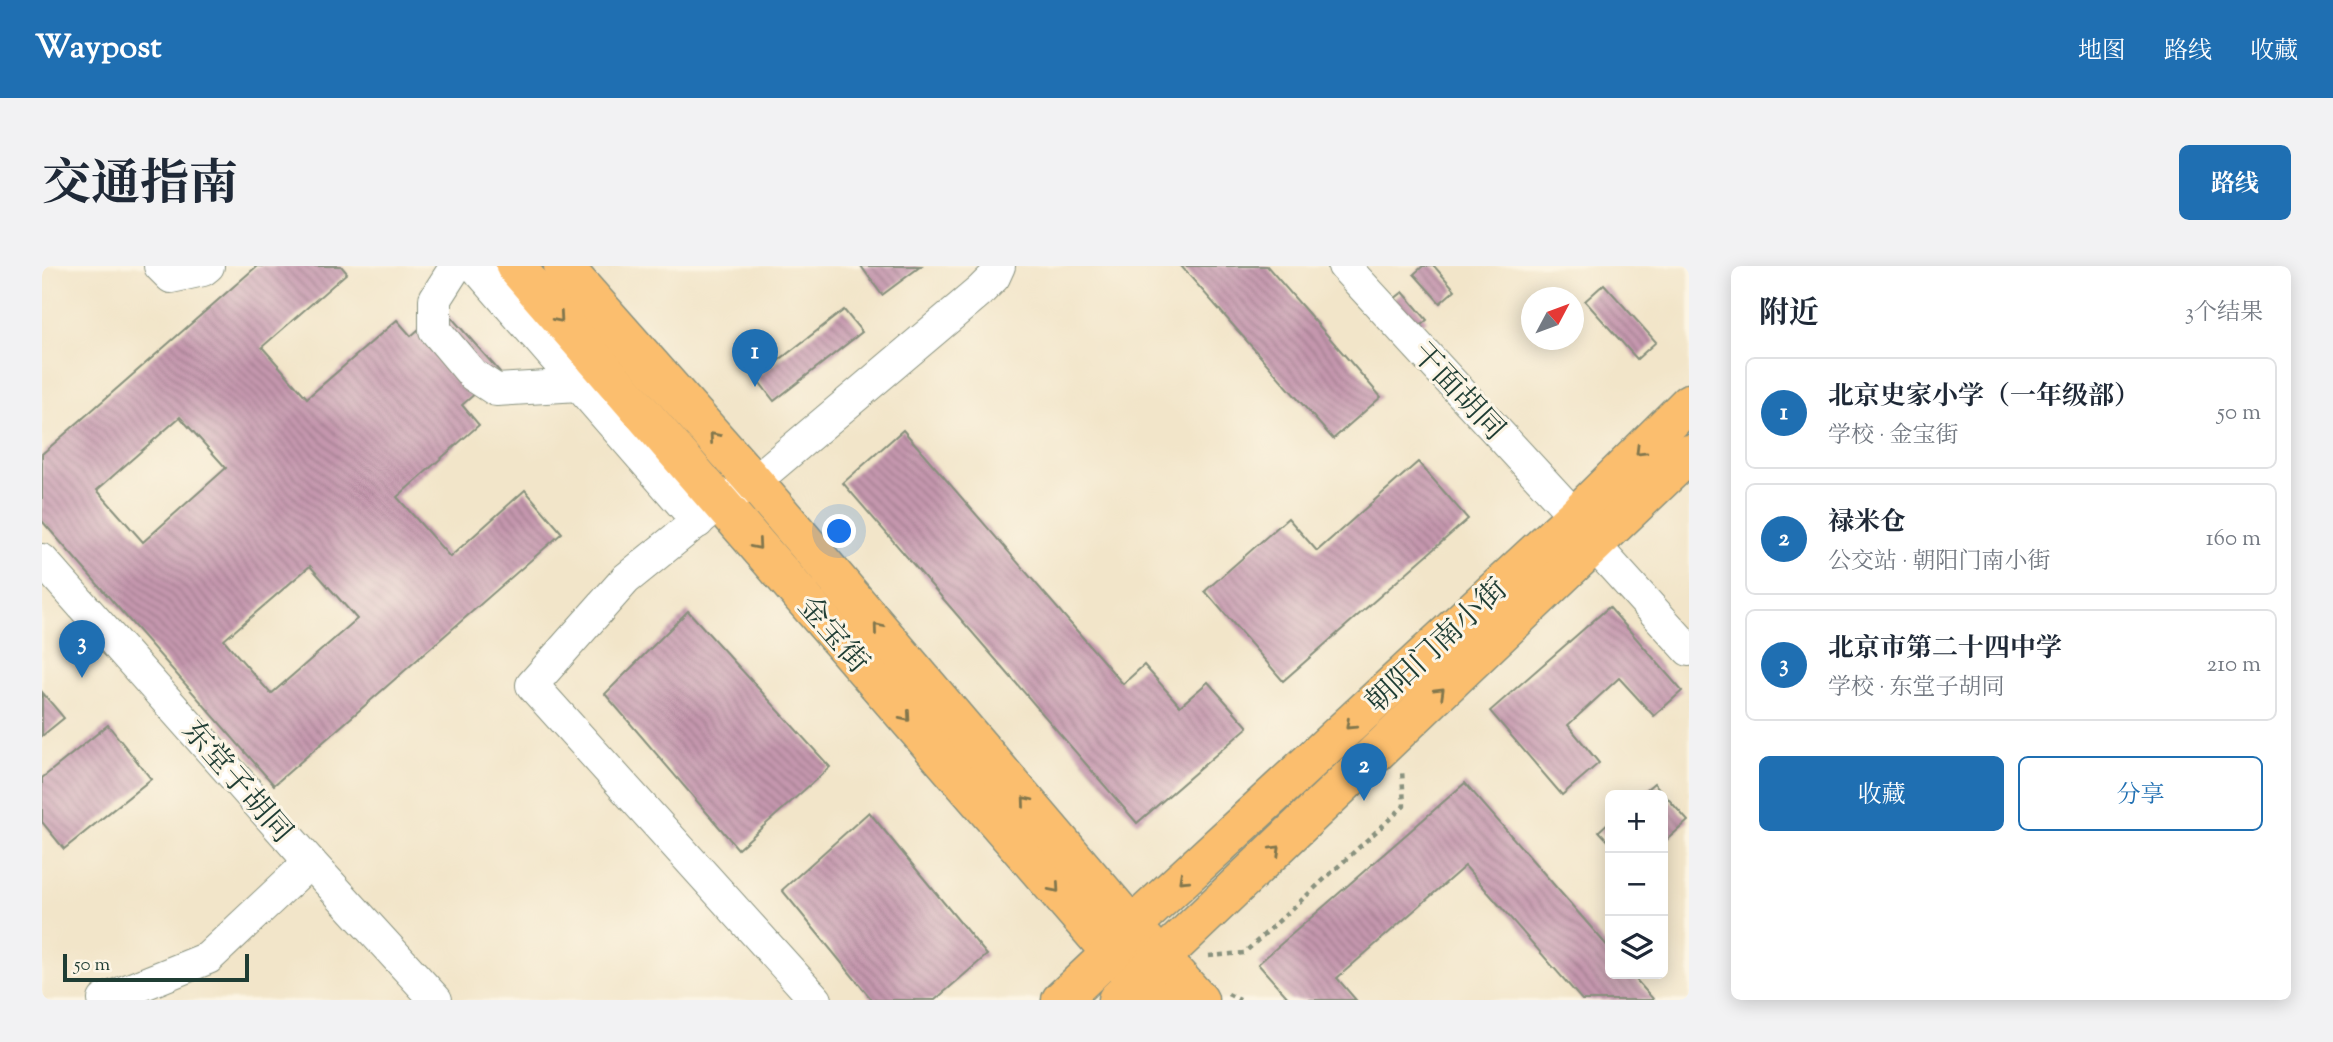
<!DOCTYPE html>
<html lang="zh">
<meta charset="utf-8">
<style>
:root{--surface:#fff;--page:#f2f2f3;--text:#1f2937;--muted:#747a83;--line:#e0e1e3;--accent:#1f6fb2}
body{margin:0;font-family:"Sorts Mill Goudy","Noto Serif SC",serif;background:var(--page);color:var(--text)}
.controls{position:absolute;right:21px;bottom:21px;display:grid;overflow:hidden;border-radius:10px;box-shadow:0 4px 18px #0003}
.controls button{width:63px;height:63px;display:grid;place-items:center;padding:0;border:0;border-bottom:2px solid var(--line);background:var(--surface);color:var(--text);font:35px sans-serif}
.compass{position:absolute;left:1479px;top:21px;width:63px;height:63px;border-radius:50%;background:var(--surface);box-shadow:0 4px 18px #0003;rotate:49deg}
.scale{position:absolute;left:21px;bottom:18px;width:186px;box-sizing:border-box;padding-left:7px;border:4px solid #1f3d34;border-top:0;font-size:19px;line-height:24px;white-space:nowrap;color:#1f3d34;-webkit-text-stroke:5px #fcf5e5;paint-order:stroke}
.you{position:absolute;left:798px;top:266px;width:24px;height:24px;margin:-18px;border:5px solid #fff;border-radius:50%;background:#1a73e8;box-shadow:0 0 0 10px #1a73e833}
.badge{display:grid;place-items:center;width:46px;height:46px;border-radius:50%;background:var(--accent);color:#fff;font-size:23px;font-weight:700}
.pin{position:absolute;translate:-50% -58px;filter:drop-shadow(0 2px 4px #0008)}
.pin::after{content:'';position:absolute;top:37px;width:24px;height:21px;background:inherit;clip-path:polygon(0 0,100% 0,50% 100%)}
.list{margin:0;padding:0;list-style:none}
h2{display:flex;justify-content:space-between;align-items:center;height:91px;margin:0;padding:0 28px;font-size:30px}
h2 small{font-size:23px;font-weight:400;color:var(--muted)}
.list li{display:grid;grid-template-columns:46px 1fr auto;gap:21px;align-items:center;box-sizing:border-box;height:112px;margin:0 14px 14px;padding:0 14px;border:2px solid var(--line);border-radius:10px}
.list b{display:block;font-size:26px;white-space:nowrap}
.list p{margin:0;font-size:23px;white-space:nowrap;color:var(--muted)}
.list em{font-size:23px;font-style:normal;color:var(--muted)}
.actions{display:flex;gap:14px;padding:21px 28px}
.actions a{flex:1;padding:16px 0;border:2px solid var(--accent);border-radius:10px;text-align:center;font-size:24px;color:var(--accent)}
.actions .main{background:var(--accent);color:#fff}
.icon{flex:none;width:38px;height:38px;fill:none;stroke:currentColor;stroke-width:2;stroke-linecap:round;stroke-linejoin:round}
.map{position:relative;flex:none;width:1647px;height:734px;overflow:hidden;border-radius:10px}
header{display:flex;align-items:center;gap:42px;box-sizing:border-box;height:98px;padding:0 35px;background:var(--accent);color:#fff}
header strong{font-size:33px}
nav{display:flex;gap:38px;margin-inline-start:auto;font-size:24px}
.intro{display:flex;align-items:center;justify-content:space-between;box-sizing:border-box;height:168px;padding:0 42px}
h1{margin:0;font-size:49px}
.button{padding:18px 32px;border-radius:10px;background:var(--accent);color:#fff;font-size:24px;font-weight:700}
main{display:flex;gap:42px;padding:0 42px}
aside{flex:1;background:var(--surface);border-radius:10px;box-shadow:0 4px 18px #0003}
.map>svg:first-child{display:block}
.building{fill:url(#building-back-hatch);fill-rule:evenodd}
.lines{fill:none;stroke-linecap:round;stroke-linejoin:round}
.minor-casing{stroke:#88917e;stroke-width:34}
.major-casing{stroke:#88917e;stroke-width:41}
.path{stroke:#88917e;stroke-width:4.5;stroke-dasharray:5 5;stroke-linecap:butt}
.minor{stroke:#fff;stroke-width:32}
.major{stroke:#fbbe6e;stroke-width:38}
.oneway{stroke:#82774e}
.labels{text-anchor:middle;stroke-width:6;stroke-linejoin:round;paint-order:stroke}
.street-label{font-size:30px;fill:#1f3d34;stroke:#fcf5e5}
</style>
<header>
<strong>Waypost</strong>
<nav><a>地图</a><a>路线</a><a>收藏</a></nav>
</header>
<div class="intro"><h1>交通指南</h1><a class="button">路线</a></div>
<main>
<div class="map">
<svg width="1647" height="734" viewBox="0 0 1647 734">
<defs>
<pattern id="building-back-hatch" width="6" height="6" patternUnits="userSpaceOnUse" patternTransform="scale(1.75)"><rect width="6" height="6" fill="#c597ae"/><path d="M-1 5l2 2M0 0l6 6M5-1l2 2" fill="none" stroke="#9f7c8e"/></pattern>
</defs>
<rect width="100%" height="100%" fill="#fcf5e5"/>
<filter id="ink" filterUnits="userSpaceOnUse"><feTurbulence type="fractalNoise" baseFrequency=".0143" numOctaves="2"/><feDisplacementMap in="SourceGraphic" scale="14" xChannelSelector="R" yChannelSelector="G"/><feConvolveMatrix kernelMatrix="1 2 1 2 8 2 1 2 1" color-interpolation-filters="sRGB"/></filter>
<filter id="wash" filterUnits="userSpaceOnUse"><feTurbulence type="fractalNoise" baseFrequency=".00686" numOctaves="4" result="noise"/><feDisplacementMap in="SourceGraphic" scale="28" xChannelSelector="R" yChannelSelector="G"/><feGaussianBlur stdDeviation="1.57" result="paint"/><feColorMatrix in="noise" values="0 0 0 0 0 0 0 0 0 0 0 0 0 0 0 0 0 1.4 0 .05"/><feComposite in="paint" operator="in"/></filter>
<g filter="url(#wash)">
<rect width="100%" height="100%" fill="#f2e5c9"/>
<g id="blocks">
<g class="building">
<path d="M215 0H299L305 7 220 81 265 132 355 54 369 70 401 42 458 106 420 139 437 159 355 231 408 291 483 224 520 267 232 519 0 255V188ZM138 151 184 202 101 276 55 224ZM268 300 315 353 229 428 182 374Z"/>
<path d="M819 0H879L840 29Z"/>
<path d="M1139 0H1225L1339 131 1291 173Z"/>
<path d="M1381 0H1392L1413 24 1398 37 1372 8Z"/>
<path d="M1562 18 1614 76 1595 93 1543 35Z"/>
<path d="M1361 26 1385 54 1372 65 1347 37Z"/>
<path d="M802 44 820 66 732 135 714 112Z"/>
<path d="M861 164 1081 418 1102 399 1138 440 1166 416 1206 461 1095 557 801 217Z"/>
<path d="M1376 196 1426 253 1241 415 1163 325 1246 252 1275 285Z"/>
<path d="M1567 341 1640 425 1612 450 1577 412 1526 459 1557 497 1520 529 1448 445Z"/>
<path d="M646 345 788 501 696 583 563 428Z"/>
<path d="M0 426 22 452 0 470Z"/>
<path d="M66 459 109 513 22 583 0 556V512Z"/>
<path d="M1423 517 1568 683V708H1589L1612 734H1540L1423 600 1295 712 1314 734H1248L1216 698Z"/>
<path d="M1612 517 1646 555 1621 577V529H1598Z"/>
<path d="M827 546 945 689 893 734H830L740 624Z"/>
<path d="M1568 555V577L1557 565Z"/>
</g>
</g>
</g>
<g filter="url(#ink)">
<use href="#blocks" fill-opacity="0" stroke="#88917e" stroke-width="2"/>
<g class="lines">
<defs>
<g id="minor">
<path d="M118 0 129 11 161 4 166 0"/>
<path d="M414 0 393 33V64L431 109 454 124 537 119"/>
<path d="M433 0 656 256"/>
<path d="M1302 0 1533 250"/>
<path d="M1552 279 1647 384"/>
<path d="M0 294 268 596 394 734"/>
<path d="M62 734 166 692 268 596"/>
<path d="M774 734 490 419 584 313 678 237 712 216 938 25 952 11 957 0"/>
</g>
<g id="major">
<path d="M473 0 1069 687 1113 734"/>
<path d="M521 0 712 216 1090 660 1157 734"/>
<path d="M1019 734 1069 687 1090 660 1533 250 1647 137"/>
<path d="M1075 734 1647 188"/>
</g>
</defs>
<use href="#minor" class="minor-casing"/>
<use href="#major" class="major-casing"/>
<g class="path">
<path d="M1167 690 1202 687 1362 540 1360 504"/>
<path d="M1186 728 1198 734"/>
</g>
<use href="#minor" class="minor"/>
<use href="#major" class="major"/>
</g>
<defs><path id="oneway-chevron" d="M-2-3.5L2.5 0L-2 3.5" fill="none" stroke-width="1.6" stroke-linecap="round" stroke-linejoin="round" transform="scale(1.75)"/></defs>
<g class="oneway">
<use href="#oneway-chevron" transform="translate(517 52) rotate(49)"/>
<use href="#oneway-chevron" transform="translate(672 171) rotate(-131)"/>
<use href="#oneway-chevron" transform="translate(1598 185) rotate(135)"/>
<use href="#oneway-chevron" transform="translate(715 279) rotate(49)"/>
<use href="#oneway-chevron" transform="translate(836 362) rotate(-130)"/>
<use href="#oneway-chevron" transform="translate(1398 426) rotate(-44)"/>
<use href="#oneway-chevron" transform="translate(864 451) rotate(49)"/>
<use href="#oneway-chevron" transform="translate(1308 459) rotate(137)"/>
<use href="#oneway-chevron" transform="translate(984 535) rotate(-130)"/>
<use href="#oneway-chevron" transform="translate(1234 584) rotate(-44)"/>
<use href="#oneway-chevron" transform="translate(1141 613) rotate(137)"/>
<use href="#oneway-chevron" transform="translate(1013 622) rotate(49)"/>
</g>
</g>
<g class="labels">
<g class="street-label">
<text transform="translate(1417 125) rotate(47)" y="10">干面胡同</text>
<text transform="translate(792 368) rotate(49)" y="10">金宝街</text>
<text transform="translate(1394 379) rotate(-43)" y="10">朝阳门南小街</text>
<text transform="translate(196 515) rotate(49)" y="10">东堂子胡同</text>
</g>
</g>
</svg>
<div class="controls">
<button>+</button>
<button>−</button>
<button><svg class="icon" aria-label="layers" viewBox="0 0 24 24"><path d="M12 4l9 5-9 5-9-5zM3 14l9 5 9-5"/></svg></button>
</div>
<svg class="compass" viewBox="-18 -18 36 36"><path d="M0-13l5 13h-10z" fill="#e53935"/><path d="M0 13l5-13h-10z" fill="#747a83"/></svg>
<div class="scale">50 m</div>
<div class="you"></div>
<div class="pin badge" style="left:713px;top:121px">1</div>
<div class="pin badge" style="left:1322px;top:535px">2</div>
<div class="pin badge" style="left:40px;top:412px">3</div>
</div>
<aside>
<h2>附近<small>3个结果</small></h2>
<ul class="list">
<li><span class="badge">1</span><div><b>北京史家小学（一年级部）</b><p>学校 · 金宝街</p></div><em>50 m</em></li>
<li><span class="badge">2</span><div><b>禄米仓</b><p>公交站 · 朝阳门南小街</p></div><em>160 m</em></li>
<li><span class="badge">3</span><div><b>北京市第二十四中学</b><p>学校 · 东堂子胡同</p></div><em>210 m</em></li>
</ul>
<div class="actions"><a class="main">收藏</a><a>分享</a></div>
</aside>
</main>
